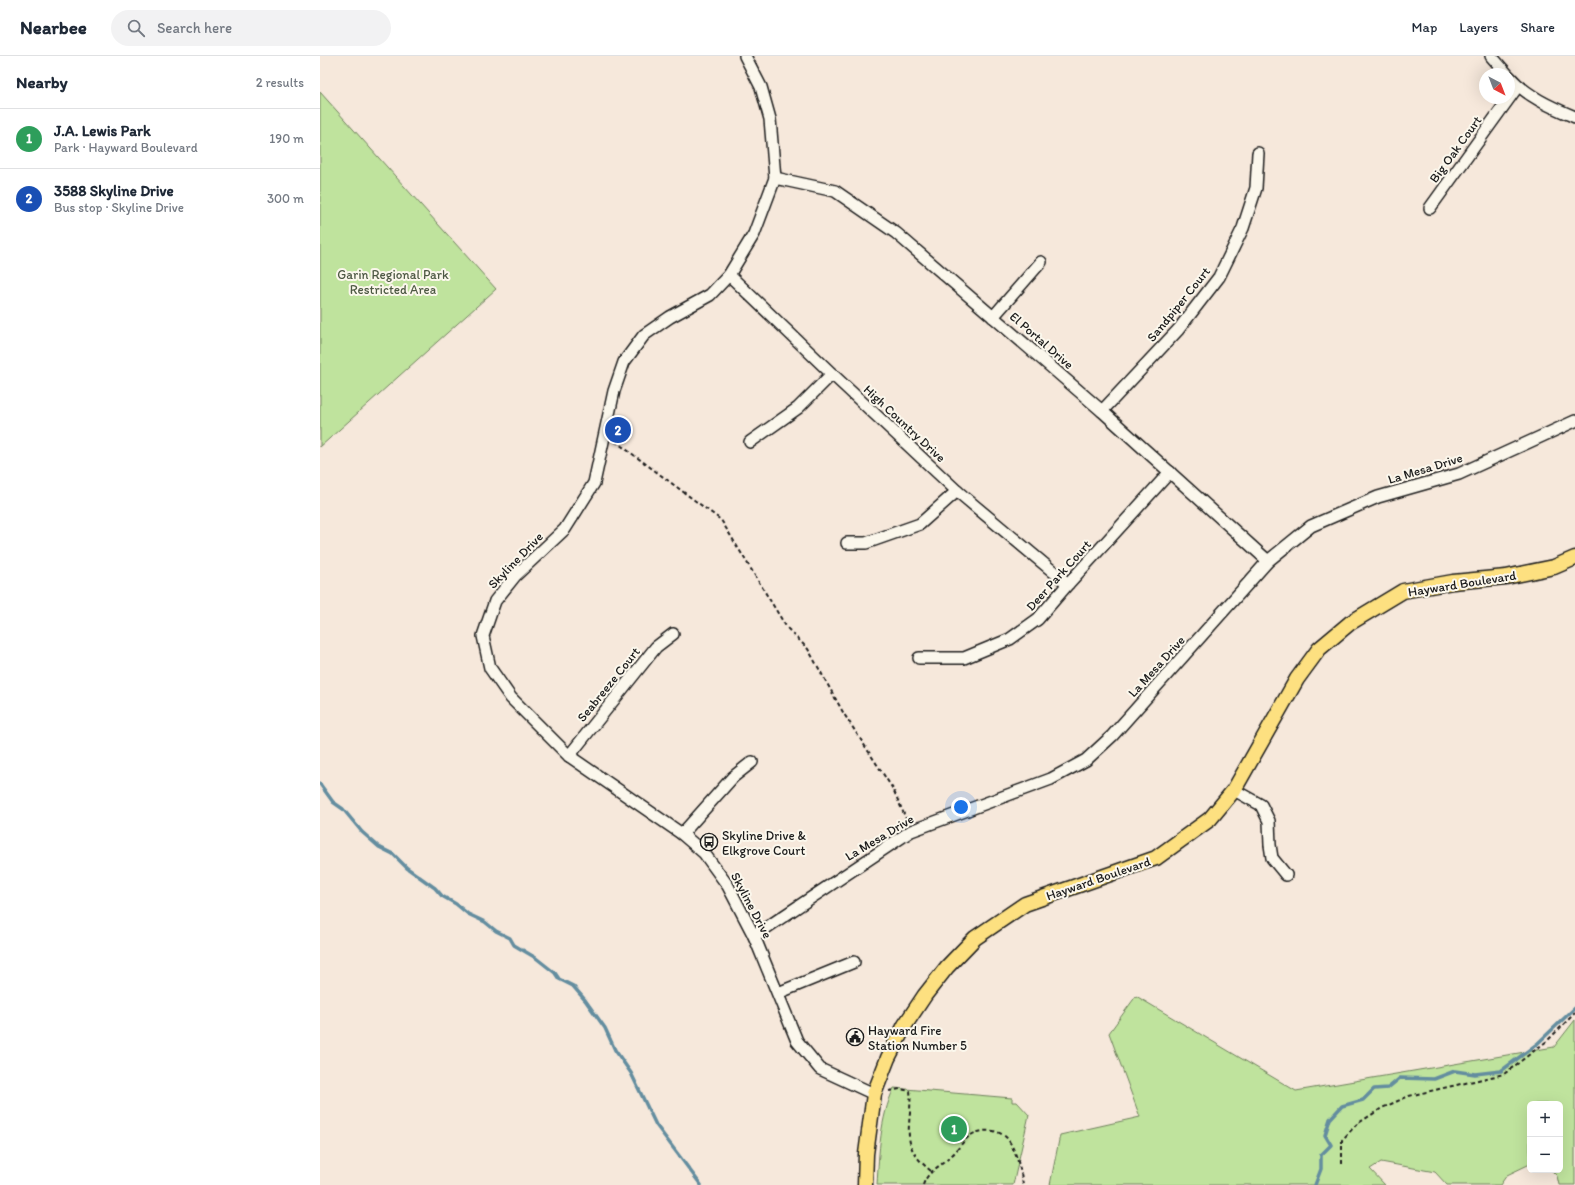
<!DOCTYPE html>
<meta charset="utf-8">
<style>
:root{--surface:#fff;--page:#f2f2f3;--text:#1f2937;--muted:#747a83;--line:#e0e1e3;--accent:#1c1c1c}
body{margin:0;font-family:Itim,sans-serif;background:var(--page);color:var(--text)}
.controls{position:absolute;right:12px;bottom:12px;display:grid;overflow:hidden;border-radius:6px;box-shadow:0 4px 16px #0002}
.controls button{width:36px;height:36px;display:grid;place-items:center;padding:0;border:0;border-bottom:1px solid var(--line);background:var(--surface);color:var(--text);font:20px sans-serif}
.compass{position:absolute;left:1159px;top:12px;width:36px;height:36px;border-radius:50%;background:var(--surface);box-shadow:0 4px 16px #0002;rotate:138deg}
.you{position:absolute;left:641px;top:751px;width:14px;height:14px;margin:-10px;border:3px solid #fff;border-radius:50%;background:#1a73e8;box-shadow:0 0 0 6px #1a73e833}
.badge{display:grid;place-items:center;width:26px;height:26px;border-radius:50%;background:var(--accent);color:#fff;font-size:13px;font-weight:700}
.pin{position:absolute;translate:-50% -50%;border:2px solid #fff;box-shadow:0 1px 4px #0006}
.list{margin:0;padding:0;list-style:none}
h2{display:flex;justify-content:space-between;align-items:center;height:52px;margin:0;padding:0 16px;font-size:17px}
h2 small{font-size:13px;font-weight:400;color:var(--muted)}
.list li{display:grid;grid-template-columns:26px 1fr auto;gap:12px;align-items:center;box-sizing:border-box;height:60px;padding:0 16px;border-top:1px solid var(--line)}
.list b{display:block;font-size:15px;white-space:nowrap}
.list p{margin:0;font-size:13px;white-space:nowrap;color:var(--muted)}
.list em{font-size:13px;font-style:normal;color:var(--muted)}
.icon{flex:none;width:22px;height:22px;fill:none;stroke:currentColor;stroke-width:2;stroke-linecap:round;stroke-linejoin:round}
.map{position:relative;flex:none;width:1255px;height:1129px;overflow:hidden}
header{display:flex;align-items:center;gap:24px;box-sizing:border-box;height:56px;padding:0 20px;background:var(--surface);border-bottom:1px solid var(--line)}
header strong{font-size:19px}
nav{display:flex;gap:22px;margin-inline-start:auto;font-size:14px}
.search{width:280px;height:36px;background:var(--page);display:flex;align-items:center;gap:10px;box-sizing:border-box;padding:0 14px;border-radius:22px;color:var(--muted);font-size:15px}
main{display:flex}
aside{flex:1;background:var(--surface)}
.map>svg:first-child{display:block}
.green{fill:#bfe39d;stroke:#6e805c}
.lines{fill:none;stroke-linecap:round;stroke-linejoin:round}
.stream{stroke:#648d9f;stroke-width:3.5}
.minor-casing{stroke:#1c1c1c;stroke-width:14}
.major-casing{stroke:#1c1c1c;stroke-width:17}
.path{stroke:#1c1c1c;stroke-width:2;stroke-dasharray:4 3;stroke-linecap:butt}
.minor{stroke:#fbf7ec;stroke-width:11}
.major{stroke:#fde080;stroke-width:14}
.labels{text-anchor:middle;stroke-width:4;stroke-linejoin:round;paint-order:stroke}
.street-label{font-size:13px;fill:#1c1c1c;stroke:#fbf7ec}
.park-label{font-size:13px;fill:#4d5843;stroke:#fbf7ec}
.poi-label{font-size:13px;fill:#1c1c1c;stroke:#fbf7ec;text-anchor:start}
</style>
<header>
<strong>Nearbee</strong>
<div class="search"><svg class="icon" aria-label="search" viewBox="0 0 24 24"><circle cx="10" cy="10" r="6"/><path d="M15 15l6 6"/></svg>Search here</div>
<nav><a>Map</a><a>Layers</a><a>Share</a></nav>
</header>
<main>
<aside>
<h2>Nearby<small>2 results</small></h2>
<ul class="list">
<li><span class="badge" style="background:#2e9e5b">1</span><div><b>J.A. Lewis Park</b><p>Park · Hayward Boulevard</p></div><em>190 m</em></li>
<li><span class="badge" style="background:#1a4fb4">2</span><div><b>3588 Skyline Drive</b><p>Bus stop · Skyline Drive</p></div><em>300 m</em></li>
</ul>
</aside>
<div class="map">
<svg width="1255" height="1129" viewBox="0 0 1255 1129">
<rect width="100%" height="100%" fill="#f6e8db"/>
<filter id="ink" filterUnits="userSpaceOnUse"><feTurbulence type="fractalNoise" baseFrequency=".025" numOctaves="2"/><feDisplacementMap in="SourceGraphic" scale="8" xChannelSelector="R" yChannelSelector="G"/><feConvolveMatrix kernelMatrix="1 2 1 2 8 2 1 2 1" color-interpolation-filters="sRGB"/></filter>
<g filter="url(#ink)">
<g class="green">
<path d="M0 36 176 233 0 391Z"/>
<path d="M816 940 976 1035 1234 991 1255 964V1129H1239L1237 1120 1231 1114H1240V1048H1210V1108L1187 1119 1180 1129H1127L1115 1116 1061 1106 1050 1113 1065 1129H730L740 1079 820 1061 789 977Z"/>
<path d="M574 1032 692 1042V1046H697L709 1059 693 1129H557C559 1096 560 1062 574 1032Z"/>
</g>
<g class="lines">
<g class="stream">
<path d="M0 728 13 746 23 753 42 776 59 791 73 798 87 812 115 832 122 840 136 848 148 858 165 866 176 875 190 882 194 889 216 902 235 917 239 923 253 930 265 944 285 972 295 994 311 1017 336 1069 381 1129"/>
<path d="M995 1129 1001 1113V1099L1011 1089 1005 1079 1010 1063 1022 1050 1043 1044 1054 1033 1068 1032 1080 1022 1114 1023 1135 1015 1155 1018 1181 1015 1217 988 1255 952"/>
</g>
<defs>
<g id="minor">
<path d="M425 0 441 31 450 63 455 122 434 178 409 219 390 239 350 261 324 279 304 306 294 335 274 427 245 473 195 520 175 545 163 580 170 612 191 642 249 700 362 778 384 797 408 830 434 880 477 985 500 1013 554 1038"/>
<path d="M1171 0 1187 18"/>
<path d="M1189 20C1206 40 1231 51 1255 61"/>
<path d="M455 122 515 135 576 177 782 355 948 505"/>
<path d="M1110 152 1198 30"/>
<path d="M409 219 512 318 637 435 748 528"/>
<path d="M673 261 721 206"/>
<path d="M782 355 858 274 899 221 923 172 936 132 938 97"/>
<path d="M430 386 478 352 512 318"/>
<path d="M527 487H546L600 468 637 435"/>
<path d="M599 602H644L690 583 718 563 748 528 850 416"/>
<path d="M249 700 336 591 353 578"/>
<path d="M914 734 941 749 949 765 950 789 952 802 966 819"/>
<path d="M362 778 413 721 432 706"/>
<path d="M434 880 591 775 731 723 766 704 792 680 948 505 991 470 1058 441 1139 418 1255 365"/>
<path d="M458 937 534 906"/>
</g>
<path id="major" d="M545 1129 546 1098 554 1038 568 1002 585 969 605 939 627 911 655 882 705 848 836 802 890 763 914 734 977 623 999 593 1030 567 1083 535 1133 526 1186 521 1234 511 1255 502"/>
</defs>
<use href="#minor" class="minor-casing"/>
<use href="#major" class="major-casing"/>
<g class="path">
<path d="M295 385 401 464 467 572 488 593 524 658 573 733 587 765"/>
<path d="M569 1035 580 1033 590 1035C591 1042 590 1049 590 1057 587 1085 588 1096 611 1115"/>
<path d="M1022 1108V1084L1037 1068 1062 1052 1089 1040 1184 1018 1227 985 1255 957"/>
<path d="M603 1129C608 1114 622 1110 632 1099 639 1093 643 1084 651 1079 662 1072 682 1073 689 1085 697 1098 701 1115 703 1129"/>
</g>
<use href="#minor" class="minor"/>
<use href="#major" class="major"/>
</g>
</g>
<defs>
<symbol id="bus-ring" viewBox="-11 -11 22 22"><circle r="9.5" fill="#fbf7ec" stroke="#1c1c1c" stroke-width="1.5"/><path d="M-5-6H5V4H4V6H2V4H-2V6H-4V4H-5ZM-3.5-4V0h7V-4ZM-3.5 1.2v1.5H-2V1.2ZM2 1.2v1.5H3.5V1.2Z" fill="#1c1c1c"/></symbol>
<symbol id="civic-ring" viewBox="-11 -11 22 22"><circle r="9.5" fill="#fbf7ec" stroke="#1c1c1c" stroke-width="1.5"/><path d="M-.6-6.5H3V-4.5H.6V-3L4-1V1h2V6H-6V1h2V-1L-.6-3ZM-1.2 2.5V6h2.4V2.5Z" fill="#1c1c1c"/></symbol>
</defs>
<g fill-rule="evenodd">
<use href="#bus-ring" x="379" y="776" width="20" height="20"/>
<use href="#civic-ring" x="525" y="971" width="20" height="20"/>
</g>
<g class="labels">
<g class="street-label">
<text transform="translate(1135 93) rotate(-54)" y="5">Big Oak Court</text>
<text transform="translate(858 248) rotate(-51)" y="5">Sandpiper Court</text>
<text transform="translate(722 284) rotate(41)" y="5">El Portal Drive</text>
<text transform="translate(585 367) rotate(43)" y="5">High Country Drive</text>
<text transform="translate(1105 412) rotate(-17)" y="5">La Mesa Drive</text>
<text transform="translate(195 504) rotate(-46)" y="5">Skyline Drive</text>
<text transform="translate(738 519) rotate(-48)" y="5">Deer Park Court</text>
<text transform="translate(1142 527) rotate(-9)" y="5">Hayward Boulevard</text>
<text transform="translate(836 610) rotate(-48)" y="5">La Mesa Drive</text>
<text transform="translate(288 628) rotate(-51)" y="5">Seabreeze Court</text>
<text transform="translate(559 781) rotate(-31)" y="5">La Mesa Drive</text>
<text transform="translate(778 822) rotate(-19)" y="5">Hayward Boulevard</text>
<text transform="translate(432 849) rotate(62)" y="5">Skyline Drive</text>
</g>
<g class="park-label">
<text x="73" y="223">Garin Regional Park<tspan x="73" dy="15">Restricted Area</tspan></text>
</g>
<g class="poi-label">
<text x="402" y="784">Skyline Drive &amp;<tspan x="402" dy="15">Elkgrove Court</tspan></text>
<text x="548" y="979">Hayward Fire<tspan x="548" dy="15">Station Number 5</tspan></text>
</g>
</g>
</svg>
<div class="controls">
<button>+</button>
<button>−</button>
</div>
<svg class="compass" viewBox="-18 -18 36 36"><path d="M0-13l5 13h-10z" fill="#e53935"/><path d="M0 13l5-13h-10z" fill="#747a83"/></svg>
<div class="you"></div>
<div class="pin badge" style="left:634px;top:1073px;background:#2e9e5b">1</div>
<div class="pin badge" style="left:298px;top:374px;background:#1a4fb4">2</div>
</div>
</main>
